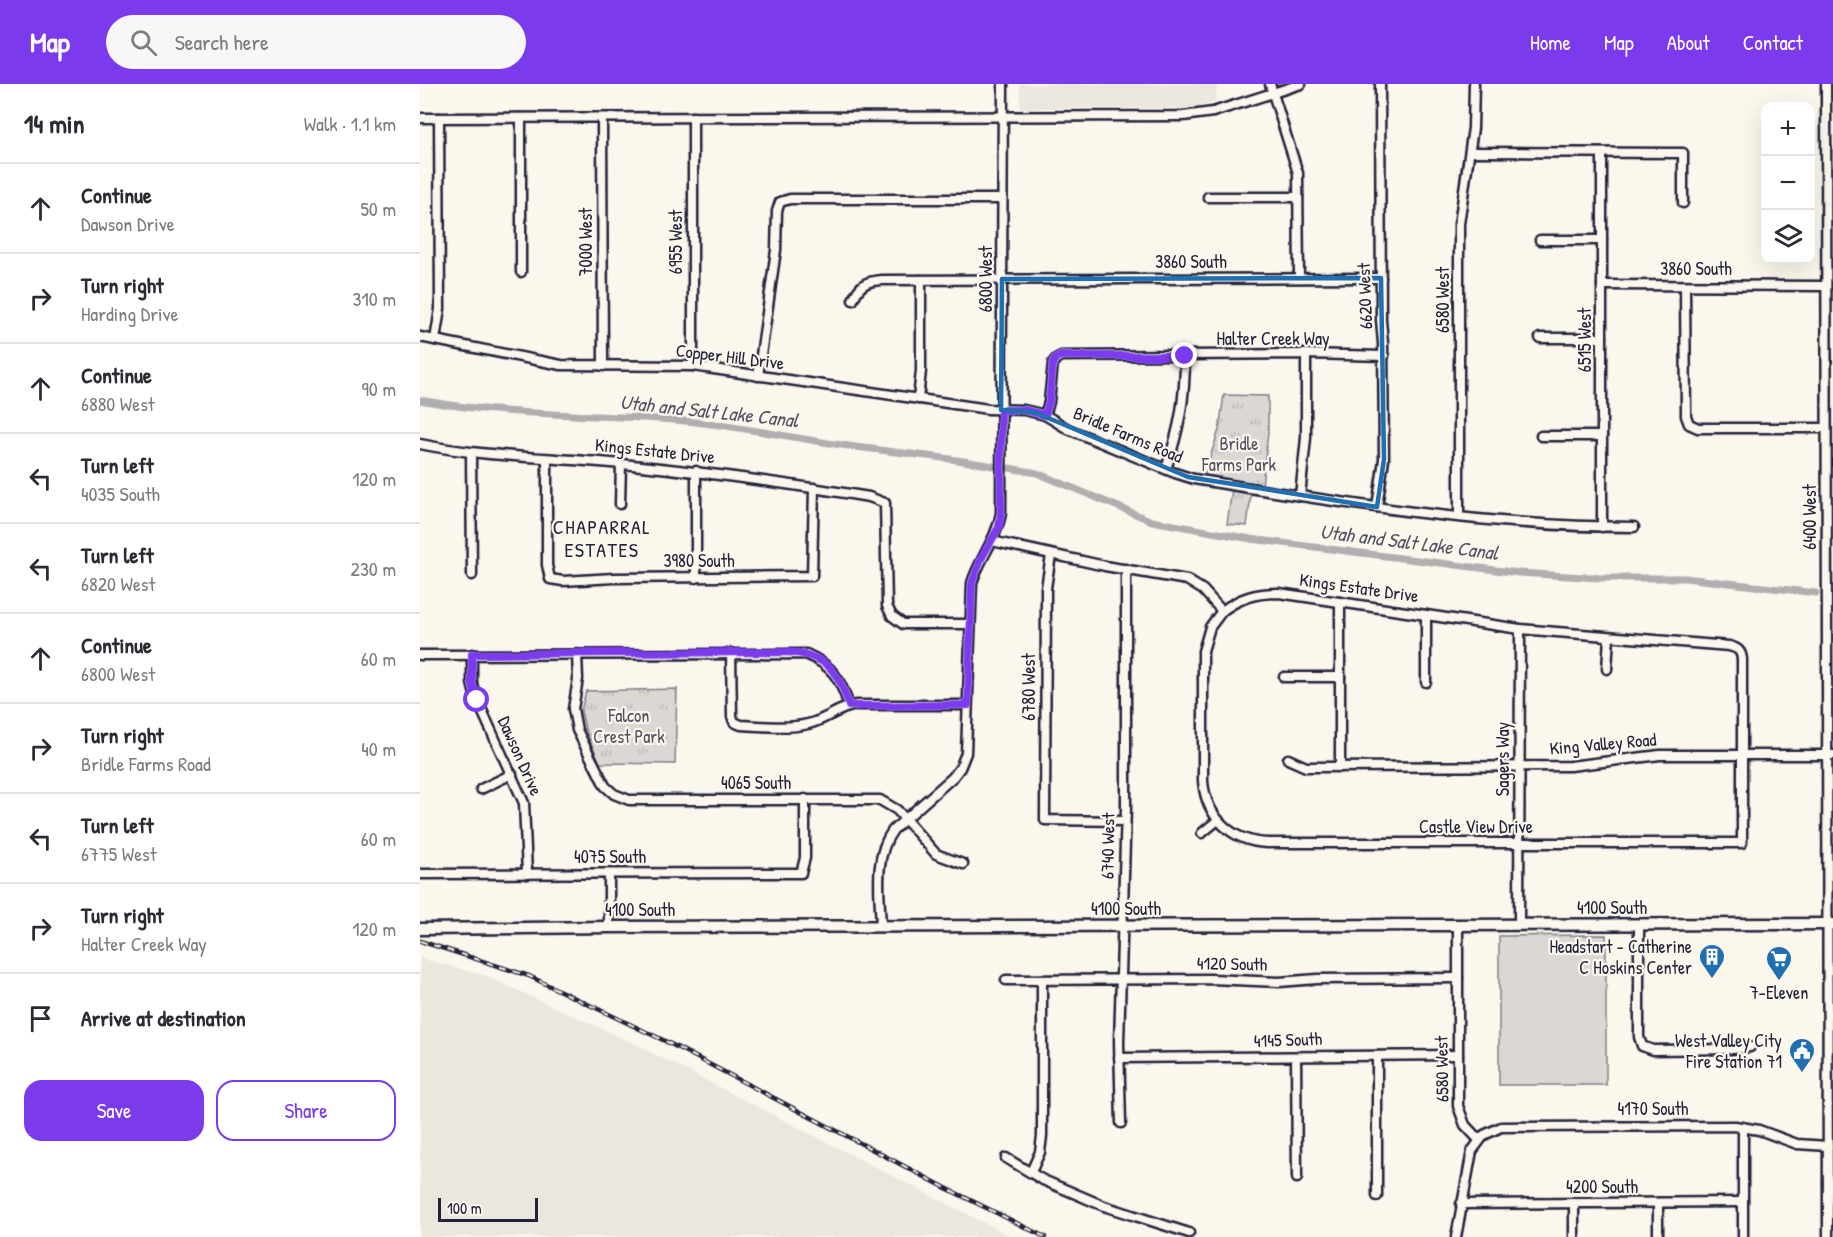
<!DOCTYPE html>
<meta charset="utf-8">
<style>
:root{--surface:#fff;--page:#f7f7f7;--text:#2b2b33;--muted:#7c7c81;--line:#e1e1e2;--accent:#7c3aed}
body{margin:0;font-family:"Patrick Hand",sans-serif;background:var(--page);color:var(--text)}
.controls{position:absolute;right:18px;top:18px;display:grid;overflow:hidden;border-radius:12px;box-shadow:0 6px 24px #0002}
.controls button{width:54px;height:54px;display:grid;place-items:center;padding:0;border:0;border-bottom:2px solid var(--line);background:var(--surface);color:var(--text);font:30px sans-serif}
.scale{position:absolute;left:18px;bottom:15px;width:100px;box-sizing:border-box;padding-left:6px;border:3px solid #22223b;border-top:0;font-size:16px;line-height:21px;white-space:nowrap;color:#22223b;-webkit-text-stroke:4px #fbf7ec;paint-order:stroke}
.stop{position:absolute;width:18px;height:18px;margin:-14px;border:4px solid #7c3aed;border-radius:50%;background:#fff}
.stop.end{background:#7c3aed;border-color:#fff;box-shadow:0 2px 6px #0008}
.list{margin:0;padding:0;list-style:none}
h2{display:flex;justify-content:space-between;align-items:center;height:78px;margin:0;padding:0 24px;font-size:26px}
h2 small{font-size:20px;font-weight:400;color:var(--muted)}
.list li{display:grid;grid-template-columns:39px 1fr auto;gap:18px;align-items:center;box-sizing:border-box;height:90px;padding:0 24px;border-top:2px solid var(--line)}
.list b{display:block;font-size:22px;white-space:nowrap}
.list p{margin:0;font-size:20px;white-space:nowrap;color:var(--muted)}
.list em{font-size:20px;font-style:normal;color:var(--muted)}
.actions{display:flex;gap:12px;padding:18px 24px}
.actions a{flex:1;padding:14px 0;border:2px solid var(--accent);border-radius:18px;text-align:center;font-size:21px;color:var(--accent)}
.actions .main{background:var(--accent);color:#fff}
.icon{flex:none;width:33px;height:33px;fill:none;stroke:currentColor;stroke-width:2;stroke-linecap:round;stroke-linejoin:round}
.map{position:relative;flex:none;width:1413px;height:1153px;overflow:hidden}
header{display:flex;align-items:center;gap:36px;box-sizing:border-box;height:84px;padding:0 30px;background:var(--accent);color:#fff}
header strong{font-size:28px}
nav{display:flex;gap:33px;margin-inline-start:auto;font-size:21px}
.search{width:420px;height:54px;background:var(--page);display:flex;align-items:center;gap:15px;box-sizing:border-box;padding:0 21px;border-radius:33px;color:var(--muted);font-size:22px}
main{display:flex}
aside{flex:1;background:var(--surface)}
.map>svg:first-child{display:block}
.built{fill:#ebe7df}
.green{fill:#dbd8d3;stroke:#7e7d87;stroke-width:1.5}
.park{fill:url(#park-tufts);stroke:#7e7d87;stroke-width:1.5}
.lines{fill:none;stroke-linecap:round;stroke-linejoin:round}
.canal{stroke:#b1aeb0;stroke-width:7}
.minor-casing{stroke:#22223b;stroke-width:13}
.major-casing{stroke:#22223b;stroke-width:15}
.minor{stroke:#fbf7ec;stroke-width:8}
.major{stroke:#fbf7ec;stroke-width:10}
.rail-casing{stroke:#22223b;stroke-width:4.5}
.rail{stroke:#fbf7ec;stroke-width:2;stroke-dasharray:7;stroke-linecap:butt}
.route{stroke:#7c3aed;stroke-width:8}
.marked{fill:none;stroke:#1f6fb2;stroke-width:4.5;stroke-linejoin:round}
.labels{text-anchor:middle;stroke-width:4.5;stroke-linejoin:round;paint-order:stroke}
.street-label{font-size:18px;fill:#22223b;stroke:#fbf7ec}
.park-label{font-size:18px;fill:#505061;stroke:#fbf7ec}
.poi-label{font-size:18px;fill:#22223b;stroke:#fbf7ec;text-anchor:end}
.water-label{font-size:20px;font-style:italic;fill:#545364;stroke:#fbf7ec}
.neighbourhood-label{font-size:20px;letter-spacing:1.5px;fill:#22223b;stroke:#fbf7ec}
</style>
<header>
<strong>Map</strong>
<div class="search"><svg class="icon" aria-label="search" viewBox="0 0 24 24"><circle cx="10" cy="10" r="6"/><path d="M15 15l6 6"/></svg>Search here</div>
<nav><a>Home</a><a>Map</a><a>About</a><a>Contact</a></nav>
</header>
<main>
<aside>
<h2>14 min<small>Walk · 1.1 km</small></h2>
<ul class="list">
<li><svg class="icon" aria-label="ahead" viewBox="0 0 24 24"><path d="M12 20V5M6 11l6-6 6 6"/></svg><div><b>Continue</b><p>Dawson Drive</p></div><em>50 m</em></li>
<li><svg class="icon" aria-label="right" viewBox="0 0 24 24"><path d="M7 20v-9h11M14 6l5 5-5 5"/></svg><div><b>Turn right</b><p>Harding Drive</p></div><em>310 m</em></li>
<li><svg class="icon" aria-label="ahead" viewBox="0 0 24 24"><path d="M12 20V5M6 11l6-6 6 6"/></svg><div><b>Continue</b><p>6880 West</p></div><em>90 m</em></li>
<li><svg class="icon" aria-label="left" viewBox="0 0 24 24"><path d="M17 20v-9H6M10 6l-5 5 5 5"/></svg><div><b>Turn left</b><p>4035 South</p></div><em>120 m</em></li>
<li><svg class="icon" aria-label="left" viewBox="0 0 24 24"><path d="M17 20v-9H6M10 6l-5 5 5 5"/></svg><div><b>Turn left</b><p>6820 West</p></div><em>230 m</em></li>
<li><svg class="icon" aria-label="ahead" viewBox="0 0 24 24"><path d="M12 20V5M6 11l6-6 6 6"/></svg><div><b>Continue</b><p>6800 West</p></div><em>60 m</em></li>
<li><svg class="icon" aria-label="right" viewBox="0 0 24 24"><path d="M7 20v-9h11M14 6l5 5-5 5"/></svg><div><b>Turn right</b><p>Bridle Farms Road</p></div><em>40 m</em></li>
<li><svg class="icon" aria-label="left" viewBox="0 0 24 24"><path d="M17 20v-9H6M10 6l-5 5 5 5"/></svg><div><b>Turn left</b><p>6775 West</p></div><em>60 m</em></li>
<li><svg class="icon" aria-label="right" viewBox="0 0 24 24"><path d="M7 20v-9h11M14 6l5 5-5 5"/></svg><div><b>Turn right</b><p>Halter Creek Way</p></div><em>120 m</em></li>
<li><svg class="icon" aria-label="arrive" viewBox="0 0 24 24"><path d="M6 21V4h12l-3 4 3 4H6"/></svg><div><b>Arrive at destination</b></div></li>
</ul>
<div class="actions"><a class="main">Save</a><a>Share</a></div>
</aside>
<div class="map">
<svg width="1413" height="1153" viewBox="0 0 1413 1153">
<defs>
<pattern id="park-tufts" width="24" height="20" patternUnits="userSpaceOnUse" patternTransform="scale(1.5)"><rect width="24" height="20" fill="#dbd8d3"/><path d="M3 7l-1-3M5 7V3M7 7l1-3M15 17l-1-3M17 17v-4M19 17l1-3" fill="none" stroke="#bcb9b6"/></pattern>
</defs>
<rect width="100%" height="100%" fill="#fbf7ec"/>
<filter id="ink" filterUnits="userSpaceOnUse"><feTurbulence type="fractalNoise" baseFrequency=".0167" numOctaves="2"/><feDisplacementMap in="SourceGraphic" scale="12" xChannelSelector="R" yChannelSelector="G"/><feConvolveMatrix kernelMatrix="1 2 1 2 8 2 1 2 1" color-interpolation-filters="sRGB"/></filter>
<g filter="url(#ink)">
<g class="built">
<path d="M600 0H797L796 18 775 24H600Z"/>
<path d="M0 874 66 892 213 959 592 1153H0Z"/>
</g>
<path class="green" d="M1186 851V1001H1079V852Z"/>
<g class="park">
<path d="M804 311 848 312V349L842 401 784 392 799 346Z"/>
<path d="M812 406 831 410 827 442 807 440Z"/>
<path d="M257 605 255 680 180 679 165 645 161 627 166 607Z"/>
</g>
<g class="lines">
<g class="canal">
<path d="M0 316C84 332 169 330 254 336 308 340 362 352 415 360 468 368 521 372 573 382"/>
<path d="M589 384 617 389 732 437 831 455 1099 489 1180 494H1265L1396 509"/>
</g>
<defs>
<g id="minor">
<path d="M850 0 878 89 879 194"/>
<path d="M1406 0 1408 1153"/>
<path d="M273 33V282"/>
<path d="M0 34 763 32 793 28 881 0"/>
<path d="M101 34V188"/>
<path d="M182 34 183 282"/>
<path d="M1050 68 1263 69V119"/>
<path d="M1182 69V443"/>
<path d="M788 113H878"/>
<path d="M1120 156H1182"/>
<path d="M1182 201 1406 202"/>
<path d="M1265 202 1266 332 1269 340 1278 344H1406"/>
<path d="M433 216C439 201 446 197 462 196L961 194"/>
<path d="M0 253 141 281 273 282 568 325 604 326 625 331 648 345 755 389 774 395C920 419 1066 443 1214 443"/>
<path d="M1120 254H1182"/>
<path d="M15 256 20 225 19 34"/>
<path d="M338 292 356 166 357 127 360 118 370 115H582"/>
<path d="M498 315 501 287V196"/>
<path d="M625 331 629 318 633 279 636 275 641 272 886 270 964 272"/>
<path d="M1121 352H1182"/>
<path d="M0 360C63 373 127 373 191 379 278 387 363 399 449 413L465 419 467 522 472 532 483 540H550"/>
<path d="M51 369 52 491"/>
<path d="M127 375V481L130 495 143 497 194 494 392 492 394 404"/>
<path d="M746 385C760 343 765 316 765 272"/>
<path d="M276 387V494"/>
<path d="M880 412 886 354V270"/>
<path d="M200 420 201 380"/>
<path d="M957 423 964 375 963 259 961 236 960 0"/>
<path d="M1039 433V140L1053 44 1054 0"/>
<path d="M572 457 685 482 767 496 783 506 802 527C821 513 836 509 859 509L1100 545 1309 562C1317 564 1321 566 1322 575V759H848C812 758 786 733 783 697V567L790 543 802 527"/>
<path d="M631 471 626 504 625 736 704 737"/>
<path d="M920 518V683"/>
<path d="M1006 531V598"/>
<path d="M311 569 312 632 314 638 321 641C342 642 367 645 388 640 406 636 419 623 437 621H547"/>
<path d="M52 570V599L55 611 104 719 107 790"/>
<path d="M157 570 158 595 153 625 157 646 185 702 194 710 209 716H460L477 726 516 770 543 780"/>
<path d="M0 571 386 570C413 582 420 594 429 622"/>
<path d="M1187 585 1189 553"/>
<path d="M864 593H920"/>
<path d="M868 675 886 683 1150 682 1240 671H1413"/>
<path d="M61 705 92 690"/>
<path d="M782 749 798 736"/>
<path d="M0 790 381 789 385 774V715"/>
<path d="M189 790V843"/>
<path d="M1219 840V953L1222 962 1233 966 1313 965 1330 963"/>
<path d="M1038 841V1022L1045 1041 1059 1056"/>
<path d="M1099 841 1100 545"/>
<path d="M461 843C460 811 453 773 473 746L533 693 540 684 546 669 552 499C559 475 577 455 581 429L583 0"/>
<path d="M586 896 791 895 859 898 897 895 1038 894"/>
<path d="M957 972V1112"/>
<path d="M876 973 877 1094"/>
<path d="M699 974 1038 971"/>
<path d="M701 1039 699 958 706 724V485"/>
<path d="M1323 1043V1153"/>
<path d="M586 1074 623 1096 684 1122 769 1149"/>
<path d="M611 1088 620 1068 622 1052V896"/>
<path d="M1154 1119V1153"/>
<path d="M1238 1119V1153"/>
<path d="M1041 1120 1323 1118"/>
<path d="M1036 1153 1052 1067 1064 1051 1081 1043 1315 1042 1339 1046 1377 1060 1408 1062"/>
</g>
<path id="major" d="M0 845 189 843 1413 840"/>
</defs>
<use href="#minor" class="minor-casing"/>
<use href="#major" class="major-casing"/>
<use href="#minor" class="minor"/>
<use href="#major" class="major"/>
<defs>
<path id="rail" d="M0 857 109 892 243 956 526 1104 625 1153"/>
</defs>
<use href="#rail" class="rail-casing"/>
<use href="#rail" class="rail"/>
</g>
</g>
<g class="lines" filter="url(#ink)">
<path class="route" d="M57 616 52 599V570L367 568C406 571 418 585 429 622L548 621 552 499 561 475 579 443 581 429V326H604L625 331 629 318 633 279 636 274 641 272H765"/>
</g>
<path class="marked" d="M961 194 964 375 957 423 768 393 614 328 581 326 582 195Z"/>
<defs>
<symbol id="building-pin" viewBox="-11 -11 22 30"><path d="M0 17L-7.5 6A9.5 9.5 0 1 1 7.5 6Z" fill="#1f6fb2" stroke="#fbf7ec"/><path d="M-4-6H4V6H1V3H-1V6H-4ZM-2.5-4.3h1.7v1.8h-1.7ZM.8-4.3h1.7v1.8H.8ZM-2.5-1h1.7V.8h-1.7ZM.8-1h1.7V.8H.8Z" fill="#fff"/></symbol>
<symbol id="supermarket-pin" viewBox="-11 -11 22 30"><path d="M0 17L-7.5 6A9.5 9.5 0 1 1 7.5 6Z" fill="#1f6fb2" stroke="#fbf7ec"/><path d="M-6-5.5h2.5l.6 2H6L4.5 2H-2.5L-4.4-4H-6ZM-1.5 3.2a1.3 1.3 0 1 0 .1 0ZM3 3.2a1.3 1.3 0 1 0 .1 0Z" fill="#fff"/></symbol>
<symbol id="civic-pin" viewBox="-11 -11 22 30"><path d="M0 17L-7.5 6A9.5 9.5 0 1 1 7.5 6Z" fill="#1f6fb2" stroke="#fbf7ec"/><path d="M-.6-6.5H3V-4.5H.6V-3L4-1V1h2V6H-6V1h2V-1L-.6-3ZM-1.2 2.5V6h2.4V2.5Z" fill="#fff"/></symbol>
</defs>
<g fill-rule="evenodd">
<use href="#building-pin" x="1277" y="858" width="30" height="40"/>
<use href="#supermarket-pin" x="1344" y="860" width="30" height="40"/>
<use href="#civic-pin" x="1367" y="952" width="30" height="40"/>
</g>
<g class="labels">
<g class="street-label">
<text transform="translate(166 158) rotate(-90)" y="6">7000 West</text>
<text transform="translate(256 158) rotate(-90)" y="6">6955 West</text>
<text x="771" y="184">3860 South</text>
<text x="1276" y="191">3860 South</text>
<text transform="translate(566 195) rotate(-90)" y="6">6800 West</text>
<text transform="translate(945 212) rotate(-92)" y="6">6620 West</text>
<text transform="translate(1023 216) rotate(-90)" y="6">6580 West</text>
<text x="853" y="261">Halter Creek Way</text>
<text transform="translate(1165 256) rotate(-90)" y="6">6515 West</text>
<text transform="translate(310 273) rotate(7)" y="6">Copper Hill Drive</text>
<text transform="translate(708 351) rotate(23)" y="6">Bridle Farms Road</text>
<text transform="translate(235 367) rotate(6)" y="6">Kings Estate Drive</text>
<text transform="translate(1390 433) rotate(-90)" y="6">6400 West</text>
<text x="279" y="483">3980 South</text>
<text transform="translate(939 504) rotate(8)" y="6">Kings Estate Drive</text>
<text transform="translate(609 603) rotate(-90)" y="6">6780 West</text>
<text transform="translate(1183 660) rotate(-5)" y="6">King Valley Road</text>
<text transform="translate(100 672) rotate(66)" y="6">Dawson Drive</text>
<text transform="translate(1083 675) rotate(-90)" y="6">Sagers Way</text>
<text x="336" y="705">4065 South</text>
<text x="1056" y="749">Castle View Drive</text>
<text transform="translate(688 762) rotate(-89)" y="6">6740 West</text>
<text x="190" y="779">4075 South</text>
<text x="1192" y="830">4100 South</text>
<text x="706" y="831">4100 South</text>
<text x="220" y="832">4100 South</text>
<text transform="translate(812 880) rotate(1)" y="6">4120 South</text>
<text transform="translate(868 956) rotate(-2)" y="6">4145 South</text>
<text transform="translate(1022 985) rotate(-91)" y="6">6580 West</text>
<text x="1233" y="1031">4170 South</text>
<text x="1182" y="1109">4200 South</text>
</g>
<g class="park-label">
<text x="819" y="366">Bridle<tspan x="819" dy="21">Farms Park</tspan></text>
<text x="209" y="638">Falcon<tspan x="209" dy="21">Crest Park</tspan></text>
</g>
<g class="poi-label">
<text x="1272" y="869">Headstart - Catherine<tspan x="1272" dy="21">C Hoskins Center</tspan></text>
<text x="1359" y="915" text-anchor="middle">7-Eleven</text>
<text x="1362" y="963">West Valley City<tspan x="1362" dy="21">Fire Station 71</tspan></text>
</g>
<g class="water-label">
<text transform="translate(289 327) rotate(6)" y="7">Utah and Salt Lake Canal</text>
<text transform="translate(989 458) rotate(7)" y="7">Utah and Salt Lake Canal</text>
</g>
<g class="neighbourhood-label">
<text x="182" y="450">CHAPARRAL<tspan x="182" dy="23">ESTATES</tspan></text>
</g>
</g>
</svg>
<div class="controls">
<button>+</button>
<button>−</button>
<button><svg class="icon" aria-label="layers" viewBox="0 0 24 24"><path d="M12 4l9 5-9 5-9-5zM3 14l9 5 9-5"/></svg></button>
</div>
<div class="scale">100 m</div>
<div class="stop" style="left:57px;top:616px"></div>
<div class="stop end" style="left:765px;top:272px"></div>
</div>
</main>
